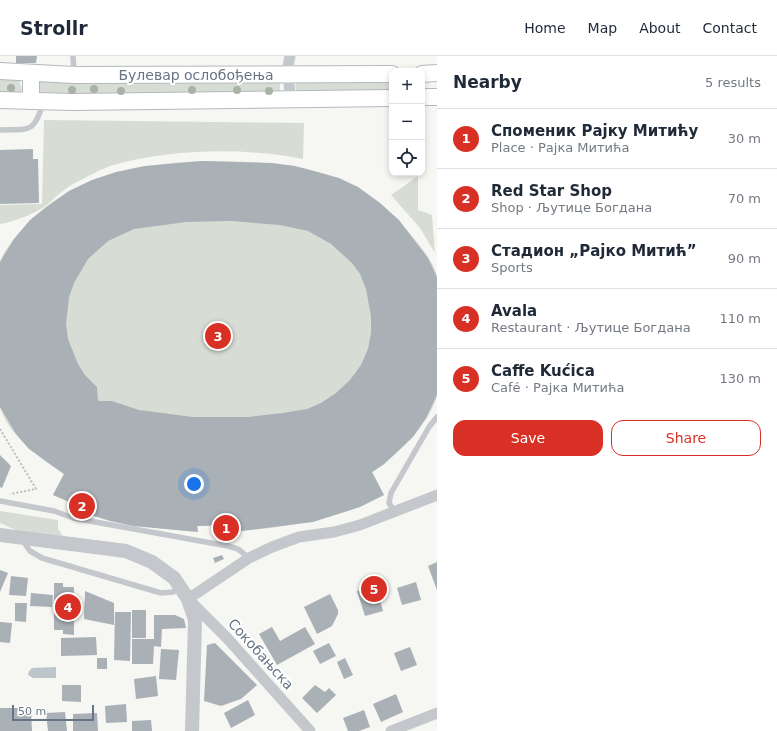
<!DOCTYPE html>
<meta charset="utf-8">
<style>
:root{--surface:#fff;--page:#f2f2f3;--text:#1f2937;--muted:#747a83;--line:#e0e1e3;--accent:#d93025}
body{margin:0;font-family:"DejaVu Sans",sans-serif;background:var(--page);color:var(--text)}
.controls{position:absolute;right:12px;top:12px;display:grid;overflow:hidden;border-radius:8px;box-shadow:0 2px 6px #0003}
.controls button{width:36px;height:36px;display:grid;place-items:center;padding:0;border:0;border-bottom:1px solid var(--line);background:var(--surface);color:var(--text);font:20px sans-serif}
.scale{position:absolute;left:12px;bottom:10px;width:82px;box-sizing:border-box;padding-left:4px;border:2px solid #667484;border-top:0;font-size:11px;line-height:14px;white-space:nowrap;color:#667484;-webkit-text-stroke:3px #fff;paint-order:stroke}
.you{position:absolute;left:194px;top:428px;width:14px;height:14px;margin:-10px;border:3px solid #fff;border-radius:50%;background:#1a73e8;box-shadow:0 0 0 6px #1a73e833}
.badge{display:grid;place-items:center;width:26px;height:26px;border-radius:50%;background:var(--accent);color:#fff;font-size:13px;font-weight:700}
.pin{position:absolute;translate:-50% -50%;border:2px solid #fff;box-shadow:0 1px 4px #0006}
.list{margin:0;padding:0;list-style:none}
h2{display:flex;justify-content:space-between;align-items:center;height:52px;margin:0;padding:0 16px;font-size:17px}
h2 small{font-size:13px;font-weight:400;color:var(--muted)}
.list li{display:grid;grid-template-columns:26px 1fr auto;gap:12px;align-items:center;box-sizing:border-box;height:60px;padding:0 16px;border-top:1px solid var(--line)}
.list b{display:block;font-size:15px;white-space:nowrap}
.list p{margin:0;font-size:13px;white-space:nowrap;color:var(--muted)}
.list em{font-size:13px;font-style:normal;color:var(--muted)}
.actions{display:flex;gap:8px;padding:12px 16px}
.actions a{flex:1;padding:9px 0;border:1px solid var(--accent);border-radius:12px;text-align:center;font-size:14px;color:var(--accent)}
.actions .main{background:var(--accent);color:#fff}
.icon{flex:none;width:22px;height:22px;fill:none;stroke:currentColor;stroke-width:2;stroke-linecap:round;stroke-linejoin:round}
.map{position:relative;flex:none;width:437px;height:675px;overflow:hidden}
header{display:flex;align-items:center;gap:24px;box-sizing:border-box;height:56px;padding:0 20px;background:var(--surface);border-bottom:1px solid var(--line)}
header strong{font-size:19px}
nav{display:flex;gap:22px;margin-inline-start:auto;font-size:14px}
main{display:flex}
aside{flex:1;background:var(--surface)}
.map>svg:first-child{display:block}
.green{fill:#d7ddd4}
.water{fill:#bbc5ca}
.building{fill:#a9b0b6;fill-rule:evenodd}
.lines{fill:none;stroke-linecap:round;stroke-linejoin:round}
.secondary-casing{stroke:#b4b9be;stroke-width:18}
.path{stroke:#bcbec0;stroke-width:2;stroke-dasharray:2 2;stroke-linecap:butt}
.service{stroke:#c4c7cb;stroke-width:5.5}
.minor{stroke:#c4c7cb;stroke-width:11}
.tertiary{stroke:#c4c7cb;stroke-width:14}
.secondary{stroke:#fff;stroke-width:16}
.tree{fill:#a8b2a5}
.labels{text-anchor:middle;stroke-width:4;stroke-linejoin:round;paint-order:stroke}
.street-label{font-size:14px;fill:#667484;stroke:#fff}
</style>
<header>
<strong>Strollr</strong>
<nav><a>Home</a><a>Map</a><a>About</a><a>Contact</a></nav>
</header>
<main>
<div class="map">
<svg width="437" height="675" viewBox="0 0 437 675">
<rect width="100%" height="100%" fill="#f6f6f3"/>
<g class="green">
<path d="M0 21 19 23 22 34 19 38H0Z"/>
<path d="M392 22V35L297 36 295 30 297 26Z"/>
<path d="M42 24 280 26V35L278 38H41L38 36V25Z"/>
<path d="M44 64 304 67 303 103C243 91 168 93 110 110 99 114 87 121 77 126 65 132 57 140 48 148 39 156 11 167 0 168V149L42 148Z"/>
<path d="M202 105C288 106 351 107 410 178 420 189 434 206 437 221 437 227 437 236 437 242 437 259 437 276 437 294 437 308 437 325 437 339 431 367 395 402 372 416L384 439C335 464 295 470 241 475L240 469 198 470V476C153 472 115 468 72 453L74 448 53 439 64 418C42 404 7 378 0 351 0 339 0 305 0 291 0 271 0 251 0 231 0 223 0 214 0 206 2 197 13 184 20 176 67 120 133 108 202 105Z"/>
<path d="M418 120V154L432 159 435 197 420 172 391 139Z"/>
<path d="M0 455 58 464V473L63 480 16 474 0 467Z"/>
</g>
<path class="water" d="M56 611V622H33L28 619 29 615 32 612Z"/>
<g class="building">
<path d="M16 0H37L36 7H16Z"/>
<path d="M33 93V103H38L39 147 0 148V94Z"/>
<path d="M202 105 272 107 295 110 339 122 358 131 380 147 399 164 428 202 437 221V339L426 362 413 381 383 409 372 416 384 439 360 451 313 466 241 475 240 469 197 470 198 476 133 470 110 465 72 453 74 448 53 439 64 418 29 393 16 378 0 351V206L14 183 30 164 48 150 69 135 92 124 116 116 145 110ZM231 165 280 169 308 175 331 188 352 207 360 218 366 233 371 260V277L368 293 361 309 350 324 336 337 321 347 307 353 283 357 248 361H193L139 354 112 345H98L97 331 85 319 78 308 68 283 66 268 69 241 74 227 88 203 108 185 134 173 186 166Z"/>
<path d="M0 399 11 410 2 432 0 431Z"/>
<path d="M222 499 224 503 215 507 213 502Z"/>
<path d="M437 506V534L428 510Z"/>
<path d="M0 514 8 517 0 536Z"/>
<path d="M11 520 28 522 26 540 9 539Z"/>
<path d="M416 526 421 544 402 549 397 532Z"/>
<path d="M54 527H63V531H74V579L63 578V574H54Z"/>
<path d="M376 529 383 555 365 560 357 535Z"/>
<path d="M85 535 114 547V569L84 563Z"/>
<path d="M31 537 53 539 52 551 30 550Z"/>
<path d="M330 538 338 554V558L332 570 317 578 304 551Z"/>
<path d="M15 547H27L26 566 15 565Z"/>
<rect x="132" y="554" width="14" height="28"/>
<path d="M115 556H131L130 605 114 604Z"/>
<path d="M154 559H175L184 563 186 572 162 573 161 591 154 590 153 608H132V583H154Z"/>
<path d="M0 566 12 567 10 587 0 586Z"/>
<path d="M272 571 280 585 305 571 315 588 277 609 259 578Z"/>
<path d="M96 581 97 599 61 600V582Z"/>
<path d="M215 587 257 629 241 643 221 650 204 645 207 589Z"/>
<path d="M329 587 336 600 320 608 313 595Z"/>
<path d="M410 591 417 609 401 615 394 597Z"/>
<path d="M161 593 179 594 176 624 159 623Z"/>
<rect x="97" y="602" width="10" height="11"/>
<path d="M345 602 353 619 344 623 337 606Z"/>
<path d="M156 620 158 640 136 643 134 623Z"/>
<path d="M62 629H81V646L62 645Z"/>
<path d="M315 629 325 636 329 632 336 639 317 657 302 642Z"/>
<path d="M396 638 403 656 381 666 373 648Z"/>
<path d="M248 644 255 659 231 672 224 657Z"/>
<path d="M126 648 127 666 106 667 105 650Z"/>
<path d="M0 652H31L32 675H0Z"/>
<path d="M364 654 370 671 359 675H348L343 662Z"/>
<path d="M65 656 67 675H48L46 657Z"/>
<path d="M97 657 98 675H73V658Z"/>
<path d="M151 664 152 675H132V665Z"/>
</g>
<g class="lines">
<defs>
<g id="secondary">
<path d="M0 15 74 19 392 18"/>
<path d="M422 18 437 17"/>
<path d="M422 41H437"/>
<path d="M0 44 73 46 392 42"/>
<path d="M31 45V18"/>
</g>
</defs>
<use href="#secondary" class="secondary-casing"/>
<path class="path" d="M0 373 36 433 10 438"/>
<g class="service">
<path d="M73 0 74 17"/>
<path d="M0 74C29 73 34 78 43 47"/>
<path d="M0 445 54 455 73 462 228 490 238 493 249 502"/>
<path d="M394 455 389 447 391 437 429 371 437 361"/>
<path d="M23 485 30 495 42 502 161 537 173 536 180 532"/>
</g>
<g class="minor">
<path d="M290 43 288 10 290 0"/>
<path d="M310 675 227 582 188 543 249 502 272 491 299 481 334 476 360 469 437 439"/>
<path d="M391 675 437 657"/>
</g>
<path class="tertiary" d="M0 479 126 495 152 506 174 522 188 543 195 564 192 675"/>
<use href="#secondary" class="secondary"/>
</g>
<g class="tree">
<circle cx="11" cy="32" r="4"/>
<circle cx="94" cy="33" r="4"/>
<circle cx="72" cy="34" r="4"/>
<circle cx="192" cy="34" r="4"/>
<circle cx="237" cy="34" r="4"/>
<circle cx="121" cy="35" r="4"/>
<circle cx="269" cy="35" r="4"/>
</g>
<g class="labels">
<g class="street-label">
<text x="196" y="24">Булевар ослобођења</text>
<text transform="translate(261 598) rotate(48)" y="5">Сокобањска</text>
</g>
</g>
</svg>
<div class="controls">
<button>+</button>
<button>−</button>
<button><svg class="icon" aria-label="locate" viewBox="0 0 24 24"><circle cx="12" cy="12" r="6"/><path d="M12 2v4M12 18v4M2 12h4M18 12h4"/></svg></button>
</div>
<div class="scale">50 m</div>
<div class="you"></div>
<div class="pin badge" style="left:226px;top:472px">1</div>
<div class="pin badge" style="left:82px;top:450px">2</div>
<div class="pin badge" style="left:218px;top:280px">3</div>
<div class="pin badge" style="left:68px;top:551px">4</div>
<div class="pin badge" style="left:374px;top:533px">5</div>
</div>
<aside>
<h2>Nearby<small>5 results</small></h2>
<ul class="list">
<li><span class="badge">1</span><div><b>Споменик Рајку Митићу</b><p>Place · Рајка Митића</p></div><em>30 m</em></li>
<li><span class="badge">2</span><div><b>Red Star Shop</b><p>Shop · Љутице Богдана</p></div><em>70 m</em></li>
<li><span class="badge">3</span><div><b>Стадион „Рајко Митић”</b><p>Sports</p></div><em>90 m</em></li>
<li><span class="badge">4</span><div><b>Avala</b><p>Restaurant · Љутице Богдана</p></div><em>110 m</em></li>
<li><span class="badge">5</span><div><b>Caffe Kućica</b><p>Café · Рајка Митића</p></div><em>130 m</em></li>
</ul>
<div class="actions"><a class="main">Save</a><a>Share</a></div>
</aside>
</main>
